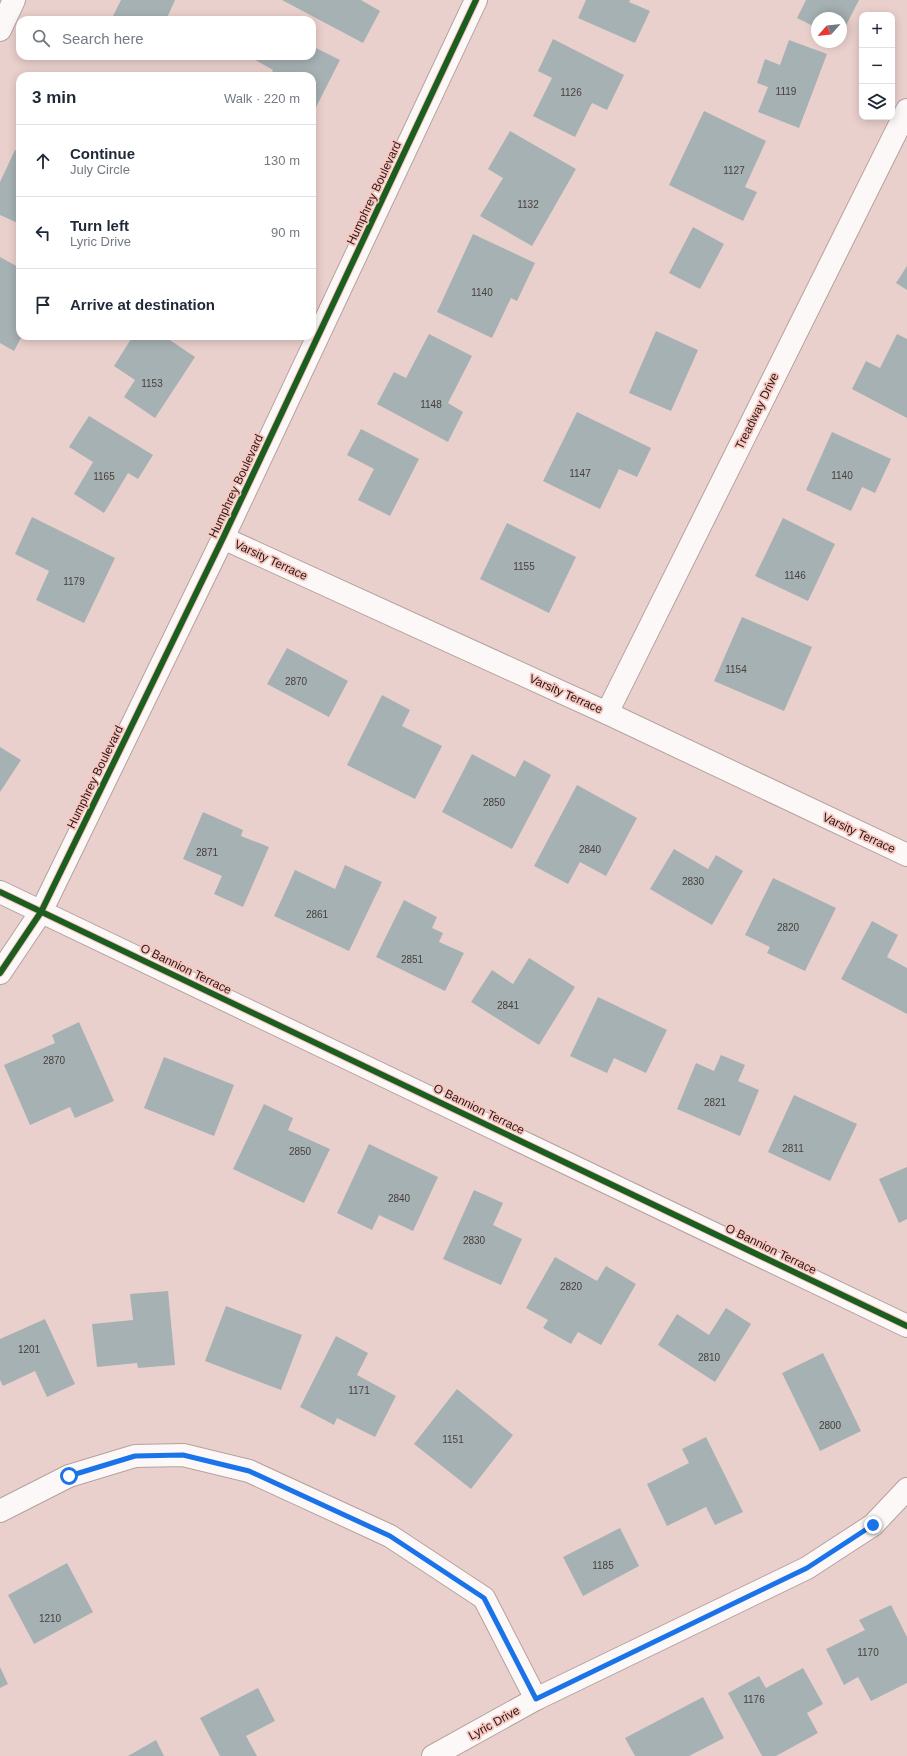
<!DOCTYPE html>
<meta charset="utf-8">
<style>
:root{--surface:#fff;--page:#f2f2f3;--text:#1f2937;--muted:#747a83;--line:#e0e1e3}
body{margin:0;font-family:Helvetica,sans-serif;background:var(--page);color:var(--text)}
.controls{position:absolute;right:12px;top:12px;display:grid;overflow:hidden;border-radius:8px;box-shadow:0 2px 10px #0003}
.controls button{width:36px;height:36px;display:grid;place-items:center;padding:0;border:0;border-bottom:1px solid var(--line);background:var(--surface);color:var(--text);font:20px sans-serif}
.compass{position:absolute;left:811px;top:12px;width:36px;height:36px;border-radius:50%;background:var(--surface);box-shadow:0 2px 10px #0003;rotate:243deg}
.stop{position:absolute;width:12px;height:12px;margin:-9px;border:3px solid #1a73e8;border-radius:50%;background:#fff}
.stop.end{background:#1a73e8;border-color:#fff;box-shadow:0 1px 4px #0008}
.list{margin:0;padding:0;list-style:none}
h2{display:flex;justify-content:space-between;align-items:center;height:52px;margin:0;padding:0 16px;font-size:17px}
h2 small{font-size:13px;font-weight:400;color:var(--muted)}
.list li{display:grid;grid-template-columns:26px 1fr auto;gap:12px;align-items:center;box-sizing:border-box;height:72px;padding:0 16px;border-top:1px solid var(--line)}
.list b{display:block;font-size:15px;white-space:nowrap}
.list p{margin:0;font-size:13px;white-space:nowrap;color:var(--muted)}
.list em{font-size:13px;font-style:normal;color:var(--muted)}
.icon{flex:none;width:22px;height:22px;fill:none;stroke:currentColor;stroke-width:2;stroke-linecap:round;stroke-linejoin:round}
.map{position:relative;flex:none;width:907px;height:1756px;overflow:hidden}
.search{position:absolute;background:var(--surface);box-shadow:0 2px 10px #0003;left:16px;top:16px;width:300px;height:44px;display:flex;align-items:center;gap:10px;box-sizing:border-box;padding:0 14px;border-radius:12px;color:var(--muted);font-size:15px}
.panel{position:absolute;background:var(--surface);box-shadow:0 2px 10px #0003;left:16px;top:72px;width:300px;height:268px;border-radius:12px}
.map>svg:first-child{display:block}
.building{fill:#a6b1b3}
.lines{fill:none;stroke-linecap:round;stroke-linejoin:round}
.minor-casing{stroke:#b5a19e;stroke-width:24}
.minor{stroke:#fcf8f8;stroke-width:22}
.cycleway-casing{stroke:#f7c7c0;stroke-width:8}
.cycleway{stroke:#1b5e20;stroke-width:6}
.route{stroke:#1a73e8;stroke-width:5}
.labels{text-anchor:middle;stroke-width:3.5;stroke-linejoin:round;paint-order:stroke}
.number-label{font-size:10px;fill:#483e3c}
.street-label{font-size:12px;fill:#281715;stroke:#f7c7c0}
</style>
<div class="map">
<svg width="907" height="1756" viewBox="0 0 907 1756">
<rect width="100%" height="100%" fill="#ead0cd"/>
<g class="building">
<path d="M121 0H175L166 20H111Z"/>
<path d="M282 0H361L380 11 363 43Z"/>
<path d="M586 0H630L629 2 650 11 635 43 578 18Z"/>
<path d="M806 0H859L841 35V18H817V28L797 18Z"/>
<path d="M553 39 624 75 607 110 592 103 575 137 533 116 552 78 538 71Z"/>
<path d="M789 40 827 54 799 128 758 112 768 87 757 83 765 59 780 65Z"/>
<path d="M312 46 340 60 312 115V76H270L273 70 250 57 251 56H312Z"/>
<path d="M704 111 766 141 745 187 757 192 743 221 669 185Z"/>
<path d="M510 131 576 169 532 246 480 216 503 178 488 169Z"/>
<path d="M15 150 20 153V224L0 215V182Z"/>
<path d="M693 227 724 244 700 289 669 273Z"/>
<path d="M473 234 535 263 517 301 511 298 492 338 437 312Z"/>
<path d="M0 257 20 268V336H22L14 351 0 343Z"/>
<path d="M907 266V290L896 283Z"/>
<path d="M656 331 698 350 671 411 629 393Z"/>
<path d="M429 334 472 356 448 403 463 412 448 442 377 404 394 372 406 378Z"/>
<path d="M897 334 907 339V418L852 389 866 361 880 368Z"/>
<path d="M133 336H164L195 357 155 418 124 397 135 380 114 366Z"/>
<path d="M577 412 651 448 637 477 619 469 600 509 543 481Z"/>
<path d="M89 416 153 455 138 479 128 473 104 513 74 494 93 462 69 447Z"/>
<path d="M361 429 419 459 390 516 358 500 374 469 347 455Z"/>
<path d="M832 432 891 459 875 493 862 487 851 511 806 490Z"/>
<path d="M32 517 115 558 84 623 36 600 49 571 15 554Z"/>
<path d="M783 518 835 544 808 601 755 576Z"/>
<path d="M507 523 576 557 549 613 480 579Z"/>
<path d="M742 617 812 647 784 711 714 681Z"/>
<path d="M287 648 348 681 329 717 267 684Z"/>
<path d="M382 695 410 710 402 726 442 746 415 799 347 765Z"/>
<path d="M0 747 21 760 0 792Z"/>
<path d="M472 754 515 777 524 760 551 775 512 849 442 812Z"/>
<path d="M577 785 637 818 606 876 580 862 568 884 534 866Z"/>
<path d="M203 812 243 830 241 836 269 847 243 907 214 894 222 876 183 859Z"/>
<path d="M674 849 708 869 716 855 743 871 712 925 650 889Z"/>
<path d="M345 865 382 882 349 951 274 916 295 870 335 889Z"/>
<path d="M773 878 836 908 805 971 767 953 770 947 745 935Z"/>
<path d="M404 900 437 917 432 928 443 933 439 942 464 953 445 991 376 957Z"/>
<path d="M872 921 898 935 887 957 907 968V1014L841 979Z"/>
<path d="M529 958 575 987 539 1045 471 1002 492 970 513 984Z"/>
<path d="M598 997 667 1030 646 1073 614 1058 607 1073 570 1056Z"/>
<path d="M79 1022 114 1101 75 1118 70 1107 30 1125 4 1065 55 1043 52 1035Z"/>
<path d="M721 1055 745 1065 738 1081 759 1090 740 1136 677 1109 696 1063 714 1071Z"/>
<path d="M164 1057 234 1085 214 1136 144 1108Z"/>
<path d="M794 1095 857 1124 830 1181 768 1152Z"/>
<path d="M264 1104 293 1118 288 1130 330 1149 304 1203 233 1169Z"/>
<path d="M369 1144 438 1177 413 1231 379 1215 372 1230 337 1213Z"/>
<path d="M907 1167V1219L899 1223 879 1179Z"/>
<path d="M474 1190 503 1203 493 1225 522 1239 501 1285 443 1259Z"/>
<path d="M555 1257 597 1281 606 1266 636 1284 601 1345 578 1332 571 1344 543 1328 548 1320 526 1308Z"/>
<path d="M168 1291 175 1365 138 1368 137 1363 97 1367 92 1324 133 1320 130 1294Z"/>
<path d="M226 1306 302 1335 281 1390 205 1361Z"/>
<path d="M726 1308 751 1324 715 1382 658 1345 677 1314 709 1335Z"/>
<path d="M45 1319 75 1384 47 1397 35 1371 3 1386 0 1380V1339Z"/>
<path d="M336 1336 368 1353 357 1375 396 1396 375 1437 337 1418 334 1425 300 1407Z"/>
<path d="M823 1353 861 1431 820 1451 782 1373Z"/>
<path d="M457 1389 513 1435 471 1489 414 1444Z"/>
<path d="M706 1437 743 1512 715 1525 706 1507 667 1526 647 1484 689 1463 682 1449Z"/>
<path d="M620 1528 639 1566 583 1596 563 1557Z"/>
<path d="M67 1563 93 1612 34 1644 8 1595Z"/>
<path d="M891 1605 907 1637V1683L871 1701 858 1677 844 1685 826 1649 865 1630 859 1620Z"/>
<path d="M0 1667 8 1684 0 1688Z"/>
<path d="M803 1668 823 1704 807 1713 818 1733 776 1756H762L728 1693 759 1676 766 1688Z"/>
<path d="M258 1688 275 1721 246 1736 257 1756H220L200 1718Z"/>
<path d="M703 1697 724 1738 689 1756H635L625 1738Z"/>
<path d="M156 1740 164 1756H128Z"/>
</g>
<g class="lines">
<defs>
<g id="minor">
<path d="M0 30 14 0"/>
<path d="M223 538 607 713 907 855"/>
<path d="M607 713 907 110"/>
<path d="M0 892 907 1326"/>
<path d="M0 973 41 912 223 538 476 0"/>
<path d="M0 1511 69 1476 135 1456 183 1455 249 1471 390 1536 484 1598 536 1699"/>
<path d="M433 1756 536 1699 807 1568 873 1525 907 1489"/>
</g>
</defs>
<use href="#minor" class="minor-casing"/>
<use href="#minor" class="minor"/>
<defs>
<g id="cycleway">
<path d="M0 892 907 1326"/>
<path d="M0 973 41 912 223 538 476 0"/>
</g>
</defs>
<use href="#cycleway" class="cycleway-casing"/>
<use href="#cycleway" class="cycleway"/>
</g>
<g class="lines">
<path class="route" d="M69 1476 135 1456 183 1455 249 1471 390 1536 484 1598 536 1699 807 1568 873 1525"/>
</g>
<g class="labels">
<g class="number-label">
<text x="786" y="95">1119</text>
<text x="571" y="96">1126</text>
<text x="734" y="174">1127</text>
<text x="528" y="208">1132</text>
<text x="482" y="296">1140</text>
<text x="152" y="387">1153</text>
<text x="431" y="408">1148</text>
<text x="580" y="477">1147</text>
<text x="842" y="479">1140</text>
<text x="104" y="480">1165</text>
<text x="524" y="570">1155</text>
<text x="795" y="579">1146</text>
<text x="74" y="585">1179</text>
<text x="736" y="673">1154</text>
<text x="296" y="685">2870</text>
<text x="494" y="806">2850</text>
<text x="590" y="853">2840</text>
<text x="207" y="856">2871</text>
<text x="693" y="885">2830</text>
<text x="317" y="918">2861</text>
<text x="788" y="931">2820</text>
<text x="412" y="963">2851</text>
<text x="508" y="1009">2841</text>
<text x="54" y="1064">2870</text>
<text x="715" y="1106">2821</text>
<text x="793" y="1152">2811</text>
<text x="300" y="1155">2850</text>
<text x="399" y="1202">2840</text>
<text x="474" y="1244">2830</text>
<text x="571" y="1290">2820</text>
<text x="29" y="1353">1201</text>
<text x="709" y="1361">2810</text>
<text x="359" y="1394">1171</text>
<text x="830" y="1429">2800</text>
<text x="453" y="1443">1151</text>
<text x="603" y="1569">1185</text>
<text x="50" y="1622">1210</text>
<text x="868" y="1656">1170</text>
<text x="754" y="1703">1176</text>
</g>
<g class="street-label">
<text transform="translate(374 193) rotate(-65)" y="4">Humphrey Boulevard</text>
<text transform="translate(757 411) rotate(-64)" y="4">Treadway Drive</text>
<text transform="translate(236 486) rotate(-65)" y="4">Humphrey Boulevard</text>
<text transform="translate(271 560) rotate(25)" y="4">Varsity Terrace</text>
<text transform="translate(566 694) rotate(24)" y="4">Varsity Terrace</text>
<text transform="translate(95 777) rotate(-64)" y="4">Humphrey Boulevard</text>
<text transform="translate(859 833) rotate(25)" y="4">Varsity Terrace</text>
<text transform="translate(186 969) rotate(26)" y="4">O Bannion Terrace</text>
<text transform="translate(479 1109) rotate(26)" y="4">O Bannion Terrace</text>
<text transform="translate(771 1249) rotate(26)" y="4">O Bannion Terrace</text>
<text transform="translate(494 1723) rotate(-29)" y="4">Lyric Drive</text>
</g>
</g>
</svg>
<div class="controls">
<button>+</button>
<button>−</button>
<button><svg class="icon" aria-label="layers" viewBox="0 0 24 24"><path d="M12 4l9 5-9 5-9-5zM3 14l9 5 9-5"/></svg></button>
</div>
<svg class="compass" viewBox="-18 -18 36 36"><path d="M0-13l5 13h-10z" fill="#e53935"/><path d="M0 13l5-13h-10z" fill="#747a83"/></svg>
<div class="stop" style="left:69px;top:1476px"></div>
<div class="stop end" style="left:873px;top:1525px"></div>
<div class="search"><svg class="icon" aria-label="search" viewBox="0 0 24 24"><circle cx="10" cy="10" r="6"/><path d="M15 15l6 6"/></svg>Search here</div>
<section class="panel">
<h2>3 min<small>Walk · 220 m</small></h2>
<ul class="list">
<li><svg class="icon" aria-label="ahead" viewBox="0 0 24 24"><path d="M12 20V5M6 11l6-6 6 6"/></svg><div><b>Continue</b><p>July Circle</p></div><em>130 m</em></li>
<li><svg class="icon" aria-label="left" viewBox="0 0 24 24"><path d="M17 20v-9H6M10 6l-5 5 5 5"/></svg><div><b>Turn left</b><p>Lyric Drive</p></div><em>90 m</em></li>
<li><svg class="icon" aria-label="arrive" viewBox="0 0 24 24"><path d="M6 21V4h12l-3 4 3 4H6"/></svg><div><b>Arrive at destination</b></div></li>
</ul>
</section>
</div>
